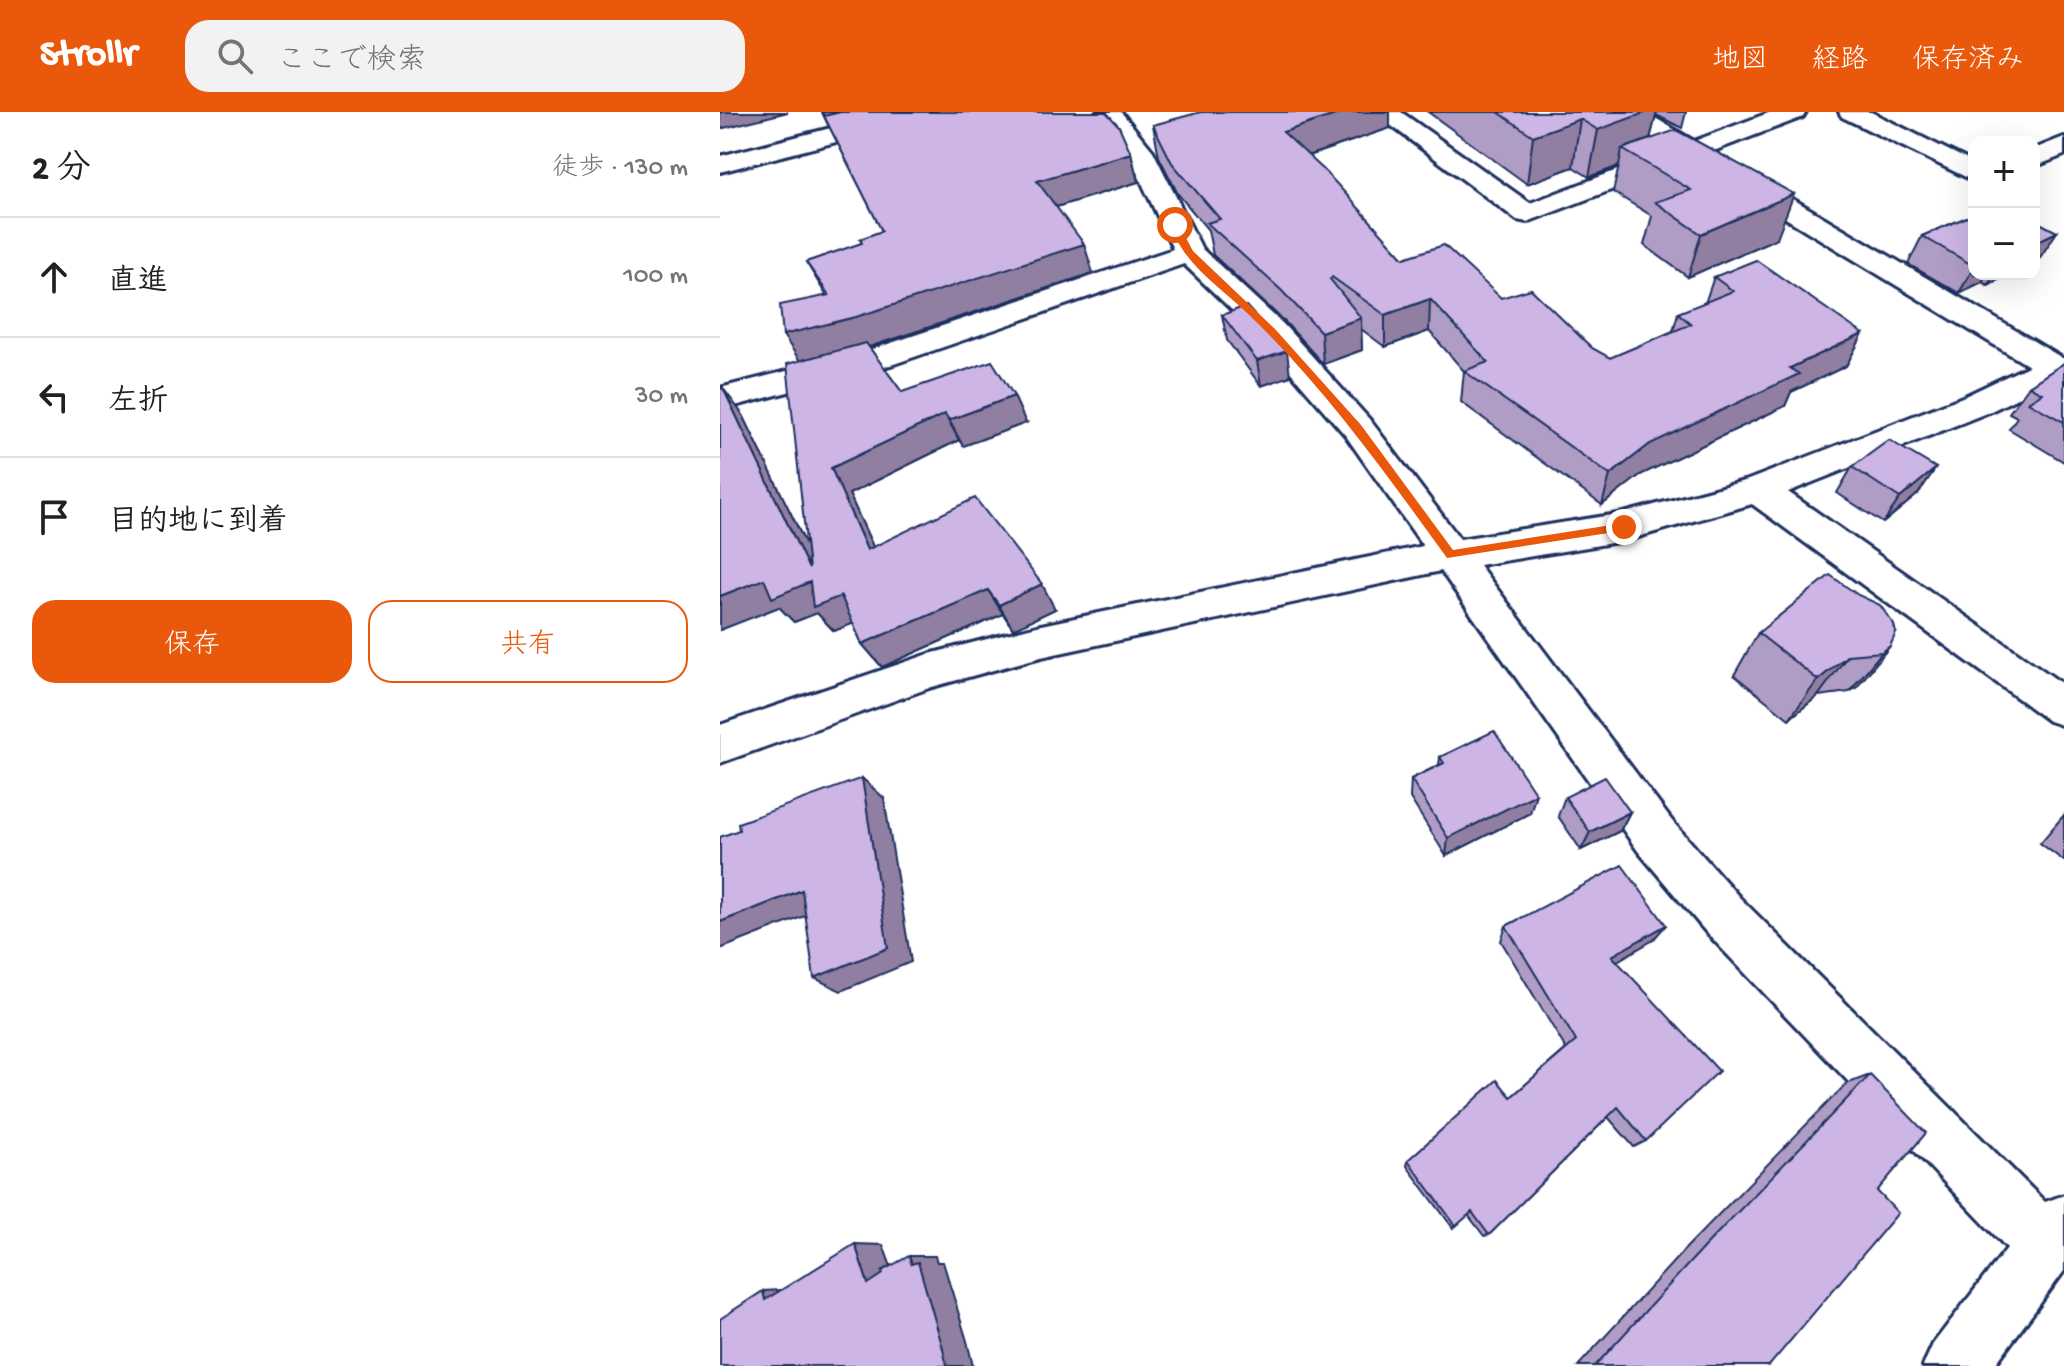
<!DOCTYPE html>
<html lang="ja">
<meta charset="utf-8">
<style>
:root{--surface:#fff;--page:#f2f2f2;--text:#202124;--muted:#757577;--line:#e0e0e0;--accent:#ea580c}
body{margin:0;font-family:"Gochi Hand","Klee One",sans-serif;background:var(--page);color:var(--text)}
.controls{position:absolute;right:24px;top:24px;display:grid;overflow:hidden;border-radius:16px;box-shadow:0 8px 32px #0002}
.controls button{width:72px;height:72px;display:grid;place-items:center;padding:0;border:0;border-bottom:2px solid var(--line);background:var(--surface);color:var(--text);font:40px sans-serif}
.stop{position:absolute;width:24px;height:24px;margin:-18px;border:6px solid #ea580c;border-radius:50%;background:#fff}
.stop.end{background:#ea580c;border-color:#fff;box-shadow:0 2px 8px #0008}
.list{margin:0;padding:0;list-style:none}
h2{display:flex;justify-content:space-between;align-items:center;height:104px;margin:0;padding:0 32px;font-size:34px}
h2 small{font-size:26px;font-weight:400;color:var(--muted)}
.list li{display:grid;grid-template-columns:52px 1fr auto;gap:24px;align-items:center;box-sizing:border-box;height:120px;padding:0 32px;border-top:2px solid var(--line)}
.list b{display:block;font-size:30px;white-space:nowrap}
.list em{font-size:26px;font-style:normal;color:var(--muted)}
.actions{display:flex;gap:16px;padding:24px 32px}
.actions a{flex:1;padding:18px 0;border:2px solid var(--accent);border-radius:24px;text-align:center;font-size:28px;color:var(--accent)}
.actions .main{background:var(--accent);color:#fff}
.icon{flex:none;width:44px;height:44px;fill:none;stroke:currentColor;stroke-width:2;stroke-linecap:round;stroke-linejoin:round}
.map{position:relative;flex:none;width:1344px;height:1254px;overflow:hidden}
header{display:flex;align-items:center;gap:48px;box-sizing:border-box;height:112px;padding:0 40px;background:var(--accent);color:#fff}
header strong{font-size:38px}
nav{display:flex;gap:44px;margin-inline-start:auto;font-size:28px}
.search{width:560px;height:72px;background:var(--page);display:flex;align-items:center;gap:20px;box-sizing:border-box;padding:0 28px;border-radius:24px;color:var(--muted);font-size:30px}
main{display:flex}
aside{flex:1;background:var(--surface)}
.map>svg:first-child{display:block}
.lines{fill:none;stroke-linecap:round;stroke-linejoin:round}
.minor-casing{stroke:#1b2f5e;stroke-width:6}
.tertiary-casing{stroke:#1b2f5e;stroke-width:6}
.minor{fill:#fff;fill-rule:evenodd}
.tertiary{fill:#fff;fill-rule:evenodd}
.wall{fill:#b09dc6;stroke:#1b2f5e;stroke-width:2}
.shaded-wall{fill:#907fa1;stroke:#1b2f5e;stroke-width:2}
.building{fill:#cdb6e6;stroke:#1b2f5e;stroke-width:2}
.route{fill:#ea580c}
</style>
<header>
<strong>Strollr</strong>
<div class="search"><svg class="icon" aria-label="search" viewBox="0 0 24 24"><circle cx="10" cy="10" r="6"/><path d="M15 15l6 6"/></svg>ここで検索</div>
<nav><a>地図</a><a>経路</a><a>保存済み</a></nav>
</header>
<main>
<aside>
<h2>2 分<small>徒歩 · 130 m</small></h2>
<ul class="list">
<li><svg class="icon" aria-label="ahead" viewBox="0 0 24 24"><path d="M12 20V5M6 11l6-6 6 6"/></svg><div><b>直進</b></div><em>100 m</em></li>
<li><svg class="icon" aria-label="left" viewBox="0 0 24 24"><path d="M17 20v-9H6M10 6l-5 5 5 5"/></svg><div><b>左折</b></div><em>30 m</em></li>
<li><svg class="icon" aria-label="arrive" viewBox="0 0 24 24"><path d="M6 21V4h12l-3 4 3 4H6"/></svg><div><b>目的地に到着</b></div></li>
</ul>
<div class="actions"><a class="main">保存</a><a>共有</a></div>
</aside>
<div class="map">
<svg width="1344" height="1254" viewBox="0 0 1344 1254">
<rect width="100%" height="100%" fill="#fff"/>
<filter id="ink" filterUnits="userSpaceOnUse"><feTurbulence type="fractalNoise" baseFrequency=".0125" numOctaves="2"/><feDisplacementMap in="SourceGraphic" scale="16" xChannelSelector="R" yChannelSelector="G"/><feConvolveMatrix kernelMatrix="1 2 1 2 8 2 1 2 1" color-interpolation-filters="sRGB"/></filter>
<g filter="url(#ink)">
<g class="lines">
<defs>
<g id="minor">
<path d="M174 0H216L213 5 0 60V44Z"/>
<path d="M376 0H401L433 39 482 137 563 212 650 308 740 427 904 401 1028 368 1245 284 1321 248 1333 245 1344 248V263L1269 300 1068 380 1344 573V614L1329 609 1032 392 904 429 759 453 952 709 1020 786 1325 1090 1344 1083V1159L1274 1254H1203L1213 1232 1287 1136 986 820 918 739 721 459 321 545 212 575 0 651V613L209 542 321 513 703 434 626 324 541 226 464 152 174 252 0 298V276L153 237 453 137 408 41Z"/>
<path d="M653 0H681L810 91 1051 0H1086L1083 5 807 110 797 108Z"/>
<path d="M1119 0H1151L1254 51V69L1122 5Z"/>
<path d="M1344 25V43L1314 55V37Z"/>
</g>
<path id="tertiary" d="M896 0H925L1344 247V271L1332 268 899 5Z"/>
</defs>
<use href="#minor" class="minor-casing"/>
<use href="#tertiary" class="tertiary-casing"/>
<use href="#minor" class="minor"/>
<use href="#tertiary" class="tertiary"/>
</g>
<g class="wall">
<path d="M102 0H386L411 41 418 70 336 95 373 161 149 235 182 280 306 311 243 334 239 328 129 382 153 435 335 497 293 517 283 502 162 555 142 532 133 511 114 519 97 501 74 510 59 495 23 303 86 433 80 248 106 183 86 150 142 131 140 127 162 119Z"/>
<path d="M708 0H966L962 16 936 3 930 27 1057 126 968 165 924 133 932 104 893 80 899 54 869 65 853 55 807 72Z"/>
<path d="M433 13 670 16 588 44 684 146 781 186 890 246 953 219 958 201 985 191 994 165 1143 222 1126 254 1071 280 1065 294 920 363 882 393 741 290 744 259 709 219 665 235 641 217 642 238 603 252 565 210 493 143 488 118 458 82 439 45Z"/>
<path d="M1254 102V162H1290L1268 173 1262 170 1239 181 1188 152 1202 124Z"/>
<path d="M502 203 570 264 541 274 507 228Z"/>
<path d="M1344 251V350L1289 317 1297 305 1289 301 1309 274Z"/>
<path d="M1132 355 1198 382 1163 411 1117 381Z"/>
<path d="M1038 521H1176L1137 575 1129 580 1098 584 1069 607 1014 563Z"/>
<path d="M720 645 810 701 726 744 690 686 691 667 719 653Z"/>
<path d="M845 685 910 700 900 719 861 738 838 704Z"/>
<path d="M1344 703V749L1320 731Z"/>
<path d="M786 814 933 828 897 849 926 1029 914 1035 888 1005 769 1123 764 1124 748 1103 733 1116 687 1054 688 1048 791 985 846 937 781 829Z"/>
<path d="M1150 963 1157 1079 1049 1254H858L967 1135 1126 972Z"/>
</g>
<g class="shaded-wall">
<path d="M0 0H68L0 17Z"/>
<path d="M102 0H162L108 13Z"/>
<path d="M624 0H670V16L566 51 563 20Z"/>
<path d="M912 0H937L930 27 902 37 899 54 869 65 878 18Z"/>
<path d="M860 7 853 55 807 72 813 24Z"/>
<path d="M411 41 418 70 326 98 317 69Z"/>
<path d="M1074 82 1057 126 968 165 981 122Z"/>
<path d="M1337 120 1319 147 1314 149V131Z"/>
<path d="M364 132 373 161 152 234 82 252 63 223Z"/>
<path d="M1254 155V162H1266L1262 170 1239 181Z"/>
<path d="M1275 162H1290L1268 173Z"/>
<path d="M710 187 709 219 665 235V203Z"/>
<path d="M641 206 642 238 603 252 601 220Z"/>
<path d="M1143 222 1126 254 1071 280 1065 294 920 363 882 393 890 363 930 332 1070 256Z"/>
<path d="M567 239 570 264 541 274 537 249Z"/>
<path d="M3 276 23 303 110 482 89 457Z"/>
<path d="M294 284 306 311 243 334 229 308Z"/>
<path d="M225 302 239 328 129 382 166 463 147 438 111 356Z"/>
<path d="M1216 356 1198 382 1163 411 1180 386Z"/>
<path d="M44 467 90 470 121 484 142 508 114 519 97 501 74 510 59 495 0 518V484Z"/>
<path d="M322 472 335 497 293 517 279 493Z"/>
<path d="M268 478 283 502 162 555 142 532Z"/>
<path d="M1170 534 1137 575 1129 580 1162 540Z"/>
<path d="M1128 543 1098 584 1069 607 1098 568Z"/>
<path d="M142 666 164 686 191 850 121 879 94 866Z"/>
<path d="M816 682 810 701 726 744 728 726Z"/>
<path d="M910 700 900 719 861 738 870 720Z"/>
<path d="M82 778 108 795 0 837V810Z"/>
<path d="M946 813 933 828 882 858 892 844Z"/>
<path d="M135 1132 163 1133 177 1171 148 1172Z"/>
<path d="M189 1144H215L217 1150H223L247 1229 253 1254H227Z"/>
<path d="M78 1177 45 1188 43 1179Z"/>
</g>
<g class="building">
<path d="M121 0H386L399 14 411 41 317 69 364 132 136 205 63 223 60 193 109 183 86 150 142 131 140 127 162 119 104 4Z"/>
<path d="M481 0H624L563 20 605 59 684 146 724 133 781 186 811 177 872 236 890 246 971 212 958 201 1013 179 994 165 1036 148 1143 222 1070 256 1079 262 930 332 890 363 744 259 768 250 710 187 665 203 612 165 610 167 641 206 601 220 561 178 487 111 500 107 452 51 433 13Z"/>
<path d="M778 0H927L878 18 860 7 813 24Z"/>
<path d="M956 18 1074 82 981 122 935 90 971 78 902 37Z"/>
<path d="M1254 102V154L1202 124Z"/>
<path d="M1314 108 1337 120 1314 131Z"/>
<path d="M526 194 567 239 537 249 502 203Z"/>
<path d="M146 231 182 280 272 249 294 284 229 308 225 302 111 356 147 438 255 386 322 472 279 493 268 478 142 532 121 484 93 495 90 470 52 486 44 467 0 484V277L3 276 89 457 67 252Z"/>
<path d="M1344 251V310L1308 290 1322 281 1309 274Z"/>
<path d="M1169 328 1216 356 1180 386 1132 355Z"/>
<path d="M1110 463 1138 483 1160 493 1174 513 1176 521 1170 534 1162 540 1128 543 1098 568 1038 521Z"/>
<path d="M774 619 816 682 728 726 691 667 724 651 720 645Z"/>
<path d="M885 665 910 700 870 720 845 685Z"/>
<path d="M142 666 168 836 94 866 82 778 0 810V725L19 718 18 711Z"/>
<path d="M902 753 946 813 892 844 999 959 926 1029 898 995 769 1123 752 1100 736 1114 688 1048 777 968 791 985 856 929 786 814Z"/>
<path d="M1150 963 1206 1021 1157 1079 1178 1101 1049 1254H875L984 1135Z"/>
<path d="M135 1132 148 1172 163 1162 162 1159 189 1144 191 1152 198 1150 222 1233 227 1254H0V1207L43 1179 45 1188Z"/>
</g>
</g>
<path class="route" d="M452 111H458L473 139 555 217 641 313 733 438 904 411 908 412V418L727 446C664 359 602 272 525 199 501 176 456 146 452 111Z"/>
</svg>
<div class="controls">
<button>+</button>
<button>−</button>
</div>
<div class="stop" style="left:455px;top:113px"></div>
<div class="stop end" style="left:904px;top:415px"></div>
</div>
</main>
